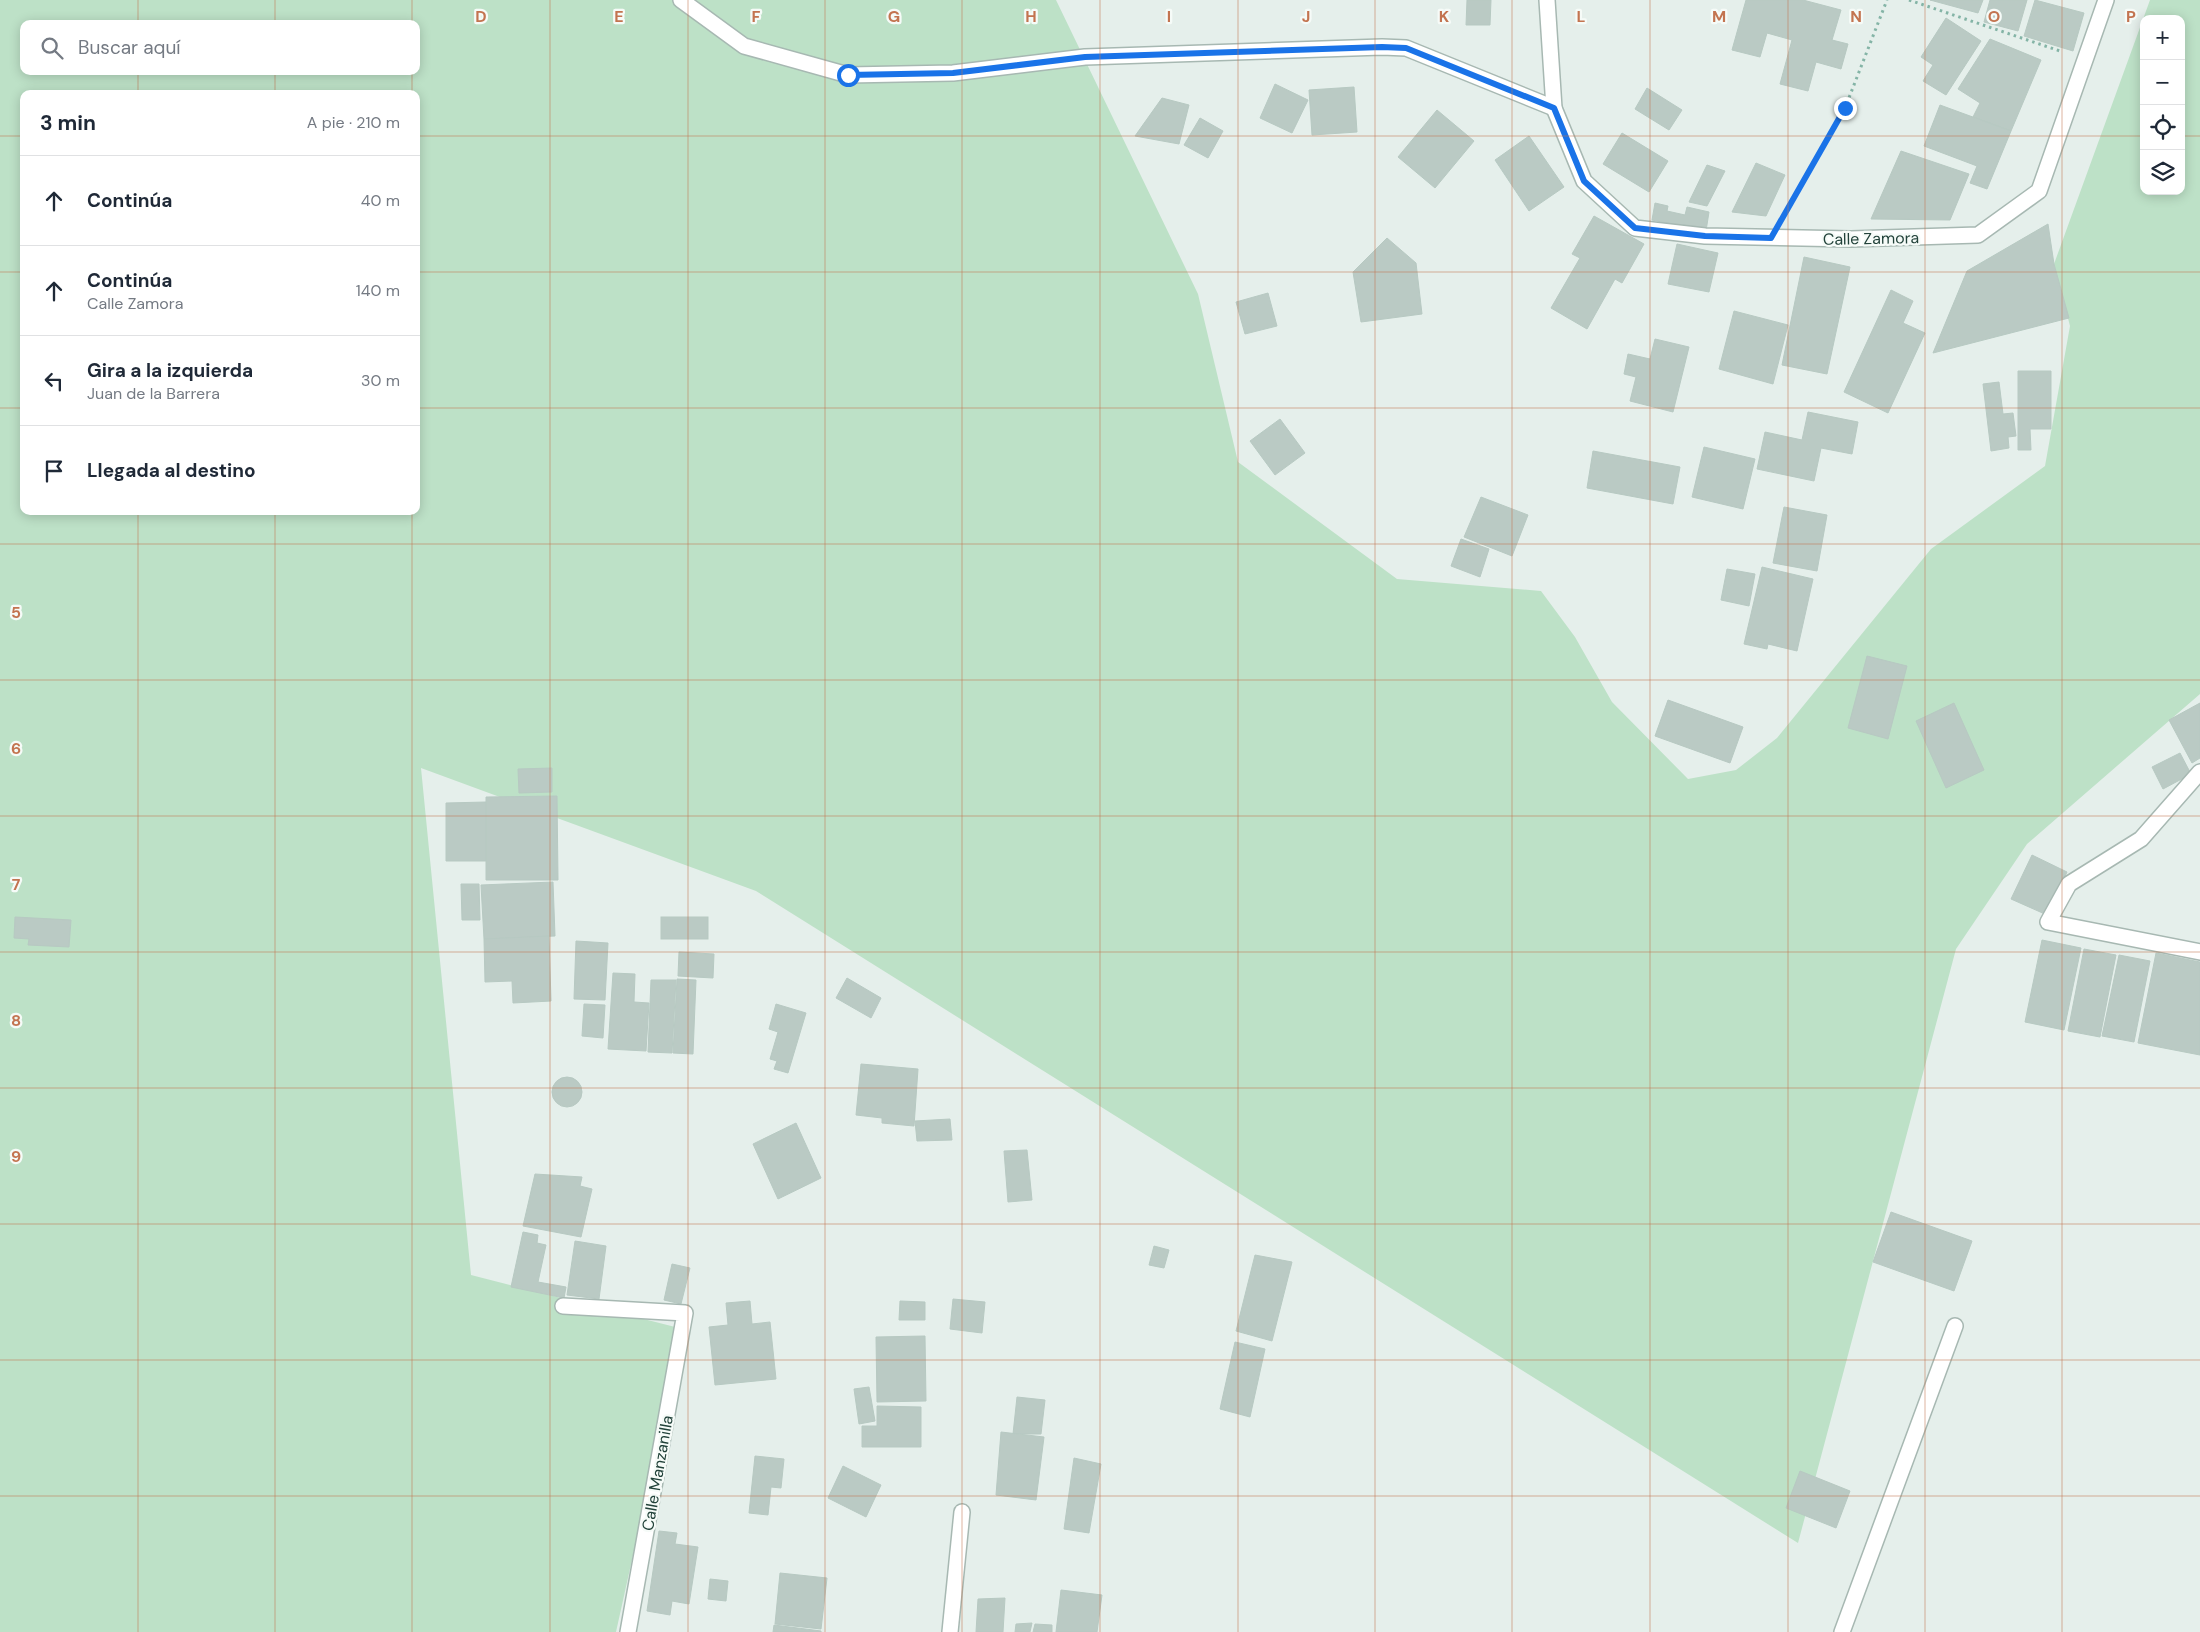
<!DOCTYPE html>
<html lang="es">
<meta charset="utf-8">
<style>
:root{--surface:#fff;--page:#f2f2f3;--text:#1f2937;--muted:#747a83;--line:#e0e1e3}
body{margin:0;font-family:"DM Sans",sans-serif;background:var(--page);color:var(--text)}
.controls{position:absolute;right:15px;top:15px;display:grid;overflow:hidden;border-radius:10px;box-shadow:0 2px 12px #0003}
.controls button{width:45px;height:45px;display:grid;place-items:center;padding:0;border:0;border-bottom:1px solid var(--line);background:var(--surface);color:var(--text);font:25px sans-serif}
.stop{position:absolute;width:15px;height:15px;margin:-11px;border:4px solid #1a73e8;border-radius:50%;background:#fff}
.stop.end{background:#1a73e8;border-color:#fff;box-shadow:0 1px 5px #0008}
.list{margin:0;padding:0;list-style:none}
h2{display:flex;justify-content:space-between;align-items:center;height:65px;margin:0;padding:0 20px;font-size:21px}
h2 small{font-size:16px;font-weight:400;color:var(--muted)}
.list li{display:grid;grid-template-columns:32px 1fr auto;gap:15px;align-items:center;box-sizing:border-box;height:90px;padding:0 20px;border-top:1px solid var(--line)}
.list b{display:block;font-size:19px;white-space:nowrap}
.list p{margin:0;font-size:16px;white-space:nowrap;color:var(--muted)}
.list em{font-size:16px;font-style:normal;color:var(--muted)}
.icon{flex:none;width:28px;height:28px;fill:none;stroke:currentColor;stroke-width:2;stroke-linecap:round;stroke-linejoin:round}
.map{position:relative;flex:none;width:2200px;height:1632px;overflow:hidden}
.search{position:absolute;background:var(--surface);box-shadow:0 2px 12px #0003;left:20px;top:20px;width:400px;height:55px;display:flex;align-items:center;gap:12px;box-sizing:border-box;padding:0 18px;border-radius:10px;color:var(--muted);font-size:19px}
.panel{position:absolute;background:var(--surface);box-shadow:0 2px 12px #0003;left:20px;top:90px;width:400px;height:425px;border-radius:10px}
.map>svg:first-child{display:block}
.green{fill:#bde1c7;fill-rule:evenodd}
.building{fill:#bacac4;stroke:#b7c9c2}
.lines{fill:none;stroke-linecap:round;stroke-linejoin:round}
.service-casing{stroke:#a7b8b2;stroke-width:18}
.minor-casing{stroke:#a7b8b2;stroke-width:18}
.path{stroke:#84b4a6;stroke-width:3;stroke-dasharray:2.5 4;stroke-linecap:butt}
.service{stroke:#fff;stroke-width:15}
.minor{stroke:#fff;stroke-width:15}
.route{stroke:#1a73e8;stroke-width:6}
.grid{fill:none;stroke:#c37450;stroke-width:1;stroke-opacity:0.55}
.labels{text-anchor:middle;stroke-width:4.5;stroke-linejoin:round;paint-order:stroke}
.street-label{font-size:16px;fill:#22423a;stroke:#f6fbf8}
.grid-label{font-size:16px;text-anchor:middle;font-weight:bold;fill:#c37450;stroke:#f6fbf8;stroke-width:4.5;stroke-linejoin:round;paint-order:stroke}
</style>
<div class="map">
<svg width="2200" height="1632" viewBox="0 0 2200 1632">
<rect width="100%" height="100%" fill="#e5efeb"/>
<path class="green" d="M0 0H1056L1198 294 1238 462 1397 579 1541 591 1575 637 1612 702 1688 779 1736 770 1777 738 1931 549 2045 466 2070 326 2054 264 2150 0H2200V694L2027 844 1956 949 1798 1543 756 891 421 768 471 1275 683 1329 616 1632H0ZM2144 19H2181V191H2144ZM24 24H416V71H24ZM24 94H416V511H24Z"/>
<g class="building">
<path d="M1467 0H1491L1490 25H1466Z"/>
<path d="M1746 0H1803L1841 10 1832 40 1848 44 1841 69 1816 62 1808 91 1780 84 1792 40 1767 33 1760 57 1732 50Z"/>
<path d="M1930 0H1983L1978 13Z"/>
<path d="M1990 0H2027L2018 31 1984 22Z"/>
<path d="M2035 0 2084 13 2073 51 2024 36Z"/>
<path d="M1946 18 1981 41 1946 95 1923 81 1933 65 1921 57Z"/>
<path d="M1990 39 2041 60 2011 131 1973 117 1980 103 1958 89Z"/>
<path d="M1275 84 1308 100 1292 133 1260 118Z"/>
<path d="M1354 87 1357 132 1312 135 1309 90Z"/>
<path d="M1647 88 1682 110 1669 130 1635 109Z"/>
<path d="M1162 98 1189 105 1179 144 1135 136Z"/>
<path d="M1940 105 2011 131 1987 189 1970 183 1977 166 1924 146Z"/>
<path d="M1437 110 1474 141 1435 188 1398 157Z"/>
<path d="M1200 118 1223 131 1208 158 1184 145Z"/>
<path d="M1622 133 1668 161 1649 192 1603 164Z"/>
<path d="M1529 136 1564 187 1529 211 1495 160Z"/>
<path d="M1901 151 1969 174 1950 220 1871 219Z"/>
<path d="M1756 163 1785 175 1766 216 1732 212Z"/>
<path d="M1707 165 1725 171 1707 206 1689 202Z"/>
<path d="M1655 203 1668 206 1667 211 1685 215 1687 207 1709 212 1706 231 1652 220Z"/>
<path d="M1594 216 1644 244 1622 283 1615 279 1587 329 1551 308 1580 258 1572 254Z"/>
<path d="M2048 224 2054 264 2069 318 1933 353 1967 271Z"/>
<path d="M1387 238 1416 263 1422 314 1361 322 1353 272Z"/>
<path d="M1677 244 1718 253 1709 292 1668 284Z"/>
<path d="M1804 257 1850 267 1827 374 1782 365Z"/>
<path d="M1891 290 1913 301 1903 323 1925 333 1888 413 1844 392Z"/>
<path d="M1268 293 1277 326 1245 334 1236 302Z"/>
<path d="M1734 311 1788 325 1773 384 1719 369Z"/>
<path d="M1655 339 1689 347 1673 412 1630 401 1636 377 1624 374 1628 354 1650 359Z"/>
<path d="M2018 371H2051V429H2030L2031 450H2018Z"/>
<path d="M1999 382 2003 414 2013 413 2016 436 2008 437 2009 448 1991 451 1983 384Z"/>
<path d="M1808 412 1858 422 1852 454 1821 448 1814 481 1757 469 1765 432 1802 440Z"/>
<path d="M1280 419 1305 453 1275 475 1250 441Z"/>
<path d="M1704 447 1755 459 1743 509 1692 497Z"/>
<path d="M1593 451 1680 467 1673 504 1587 488Z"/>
<path d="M1481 497 1528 515 1512 556 1464 537Z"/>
<path d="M1784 507 1827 515 1817 571 1773 563Z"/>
<path d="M1461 539 1489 549 1480 577 1451 566Z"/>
<path d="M1762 567 1813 579 1797 651 1768 644 1767 649 1744 644Z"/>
<path d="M1727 569 1755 574 1749 606 1721 600Z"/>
<path d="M1867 656 1907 666 1888 739 1848 728Z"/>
<path d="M1668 700 1743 727 1730 763 1655 736Z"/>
<path d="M1954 703 1984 770 1946 788 1916 721Z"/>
<path d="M2200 703V758L2192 763 2169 720Z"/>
<path d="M2180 753 2191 774 2163 789 2152 767Z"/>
<path d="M552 768V792L519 793 518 769Z"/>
<path d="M557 796 558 880H486V797Z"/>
<path d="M486 802V861H446V803Z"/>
<path d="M2032 855 2067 872 2047 915 2011 899Z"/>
<path d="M553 882 555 936 484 939 481 885Z"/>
<path d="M461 884H479L480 920H462Z"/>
<path d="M15 917 71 920 69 947 28 945 29 939 14 938Z"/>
<rect x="661" y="917" width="47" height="22"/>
<path d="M549 936 551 1001 513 1003 512 981 485 982 484 939Z"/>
<path d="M2042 940 2081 948 2064 1030 2025 1022Z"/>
<path d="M576 941 608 943 605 1000 574 999Z"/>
<path d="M2084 949 2116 955 2100 1037 2068 1031Z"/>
<path d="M679 952 714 954 713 978 678 976Z"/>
<path d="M2156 953 2200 962V1055L2138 1043Z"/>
<path d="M2119 955 2150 961 2134 1042 2102 1036Z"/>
<path d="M613 973 635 974 634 1002 649 1003 646 1051 608 1049Z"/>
<path d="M847 978 881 998 871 1018 836 998Z"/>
<path d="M677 979 696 980 693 1054 673 1053Z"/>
<path d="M651 980H676L672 1053 648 1052Z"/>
<path d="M584 1004 605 1005 603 1038 582 1036Z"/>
<path d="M776 1004 806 1013 788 1073 774 1069 777 1061 770 1059 778 1032 769 1029Z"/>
<path d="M861 1064 918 1069 914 1126 882 1123V1118L856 1115Z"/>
<circle cx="567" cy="1092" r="15"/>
<path d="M950 1119 952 1140 917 1141 915 1121Z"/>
<path d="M796 1123 821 1178 778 1199 753 1144Z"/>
<path d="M1027 1150 1032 1200 1008 1202 1004 1151Z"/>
<path d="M535 1174 582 1177 580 1186 592 1189 581 1237 523 1226Z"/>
<path d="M1891 1212 1972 1241 1954 1291 1873 1262Z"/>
<path d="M523 1232 538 1235 537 1243 546 1245 538 1282 566 1287 564 1298 511 1287Z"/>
<path d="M575 1241 606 1246 599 1299 567 1295Z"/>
<path d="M1154 1246 1169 1250 1164 1268 1149 1265Z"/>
<path d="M1255 1255 1292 1262 1272 1341 1236 1331Z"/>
<path d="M672 1264 690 1268 681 1304 664 1300Z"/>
<path d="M953 1299 985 1302 982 1333 950 1329Z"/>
<path d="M750 1301 752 1324 770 1322 776 1379 715 1385 709 1327 728 1325 726 1303Z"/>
<path d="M900 1301 925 1302V1320H899Z"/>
<path d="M925 1336 926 1401 877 1402 876 1337Z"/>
<path d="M1235 1342 1265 1349 1250 1417 1220 1409Z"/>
<path d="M869 1387 875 1421 859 1424 854 1389Z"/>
<path d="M1017 1397 1045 1400 1041 1434H1013Z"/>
<path d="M877 1406 921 1407V1447H862V1426H877Z"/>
<path d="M1001 1432 1044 1437 1036 1500 996 1495Z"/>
<path d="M755 1456 784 1459 781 1488 771 1487 768 1515 749 1513Z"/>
<path d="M1074 1458 1101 1464 1089 1533 1064 1529Z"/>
<path d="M843 1466 881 1485 866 1517 828 1498Z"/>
<path d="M1800 1471 1850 1491 1836 1528 1786 1508Z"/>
<path d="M659 1531 677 1533 675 1544 698 1547 689 1604 672 1601 670 1615 647 1611Z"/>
<path d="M780 1573 827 1578 821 1629 775 1624Z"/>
<path d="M710 1579 728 1581 726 1601 708 1599Z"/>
<path d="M1061 1590 1102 1595 1097 1632H1056Z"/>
<path d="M1005 1598 1003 1632H976L978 1599Z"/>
<path d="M1032 1623 1030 1632H1015L1016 1624Z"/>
<path d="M1035 1624 1052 1625V1632H1033Z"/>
<path d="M774 1625 821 1631V1632H773Z"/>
</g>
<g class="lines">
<defs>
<path id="service" d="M1842 1632 1955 1326"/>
<g id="minor">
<path d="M681 0 744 46 848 75 953 73 1085 57 1382 47 1406 48 1554 108"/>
<path d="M1547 0 1554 108 1584 181 1635 228 1705 236 1851 239 1978 235 2039 191 2106 0"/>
<path d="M2200 772 2141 839 2069 884 2048 922 2200 952"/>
<path d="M563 1306 685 1313 628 1632"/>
<path d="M950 1632 962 1512"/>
</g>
</defs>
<use href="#service" class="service-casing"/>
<use href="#minor" class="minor-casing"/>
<g class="path">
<path d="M1909 0 2060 51"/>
<path d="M1786 211 1845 108 1887 0"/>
</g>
<use href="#service" class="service"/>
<use href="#minor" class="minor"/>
</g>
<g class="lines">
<path class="route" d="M848 75 953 73 1085 57 1382 47 1406 48 1554 108 1584 181 1635 228 1705 236 1771 238 1845 108"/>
</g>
<path class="grid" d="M138 0V24M275 0V24M412 0V24M550 0V1632M688 0V1632M825 0V1632M962 0V1632M1100 0V1632M1238 0V1632M1375 0V1632M1512 0V1632M1650 0V1632M1788 0V1632M1925 0V1632M2062 0V1632M138 71V94M275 71V94M412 71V94M0 136H24M416 136H2144M2181 136H2200M0 272H24M416 272H2200M0 408H24M416 408H2200M138 511V1632M275 511V1632M412 511V1632M0 544H2200M0 680H2200M0 816H2200M0 952H2200M0 1088H2200M0 1224H2200M0 1360H2200M0 1496H2200"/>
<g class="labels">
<g class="street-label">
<text transform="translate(1871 238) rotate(-1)" y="6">Calle Zamora</text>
<text transform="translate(657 1473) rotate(-80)" y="6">Calle Manzanilla</text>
</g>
</g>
<g class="grid-label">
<text x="481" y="22">D</text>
<text x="619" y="22">E</text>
<text x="756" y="22">F</text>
<text x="894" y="22">G</text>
<text x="1031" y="22">H</text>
<text x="1169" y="22">I</text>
<text x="1306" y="22">J</text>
<text x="1444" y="22">K</text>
<text x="1581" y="22">L</text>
<text x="1719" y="22">M</text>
<text x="1856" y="22">N</text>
<text x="1994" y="22">O</text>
<text x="2131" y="22">P</text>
<text x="16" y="618">5</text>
<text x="16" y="754">6</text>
<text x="16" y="890">7</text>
<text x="16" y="1026">8</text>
<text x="16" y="1162">9</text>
</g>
</svg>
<div class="controls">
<button>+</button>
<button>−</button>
<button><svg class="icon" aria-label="locate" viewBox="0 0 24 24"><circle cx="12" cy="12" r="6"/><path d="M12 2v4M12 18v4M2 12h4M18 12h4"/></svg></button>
<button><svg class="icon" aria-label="layers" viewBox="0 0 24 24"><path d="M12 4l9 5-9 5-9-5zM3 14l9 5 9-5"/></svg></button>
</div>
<div class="stop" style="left:848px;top:75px"></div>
<div class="stop end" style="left:1845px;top:108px"></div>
<div class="search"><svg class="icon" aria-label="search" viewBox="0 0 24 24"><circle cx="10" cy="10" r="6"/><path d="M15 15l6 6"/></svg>Buscar aquí</div>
<section class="panel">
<h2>3 min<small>A pie · 210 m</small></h2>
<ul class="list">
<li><svg class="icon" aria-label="ahead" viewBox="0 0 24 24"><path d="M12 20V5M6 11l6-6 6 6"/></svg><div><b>Continúa</b></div><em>40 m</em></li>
<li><svg class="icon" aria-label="ahead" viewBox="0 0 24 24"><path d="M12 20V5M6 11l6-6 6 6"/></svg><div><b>Continúa</b><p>Calle Zamora</p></div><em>140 m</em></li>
<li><svg class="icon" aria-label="left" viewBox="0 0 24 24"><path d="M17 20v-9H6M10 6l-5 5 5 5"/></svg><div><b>Gira a la izquierda</b><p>Juan de la Barrera</p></div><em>30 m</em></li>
<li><svg class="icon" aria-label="arrive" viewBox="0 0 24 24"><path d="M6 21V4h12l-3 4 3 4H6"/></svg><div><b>Llegada al destino</b></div></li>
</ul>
</section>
</div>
